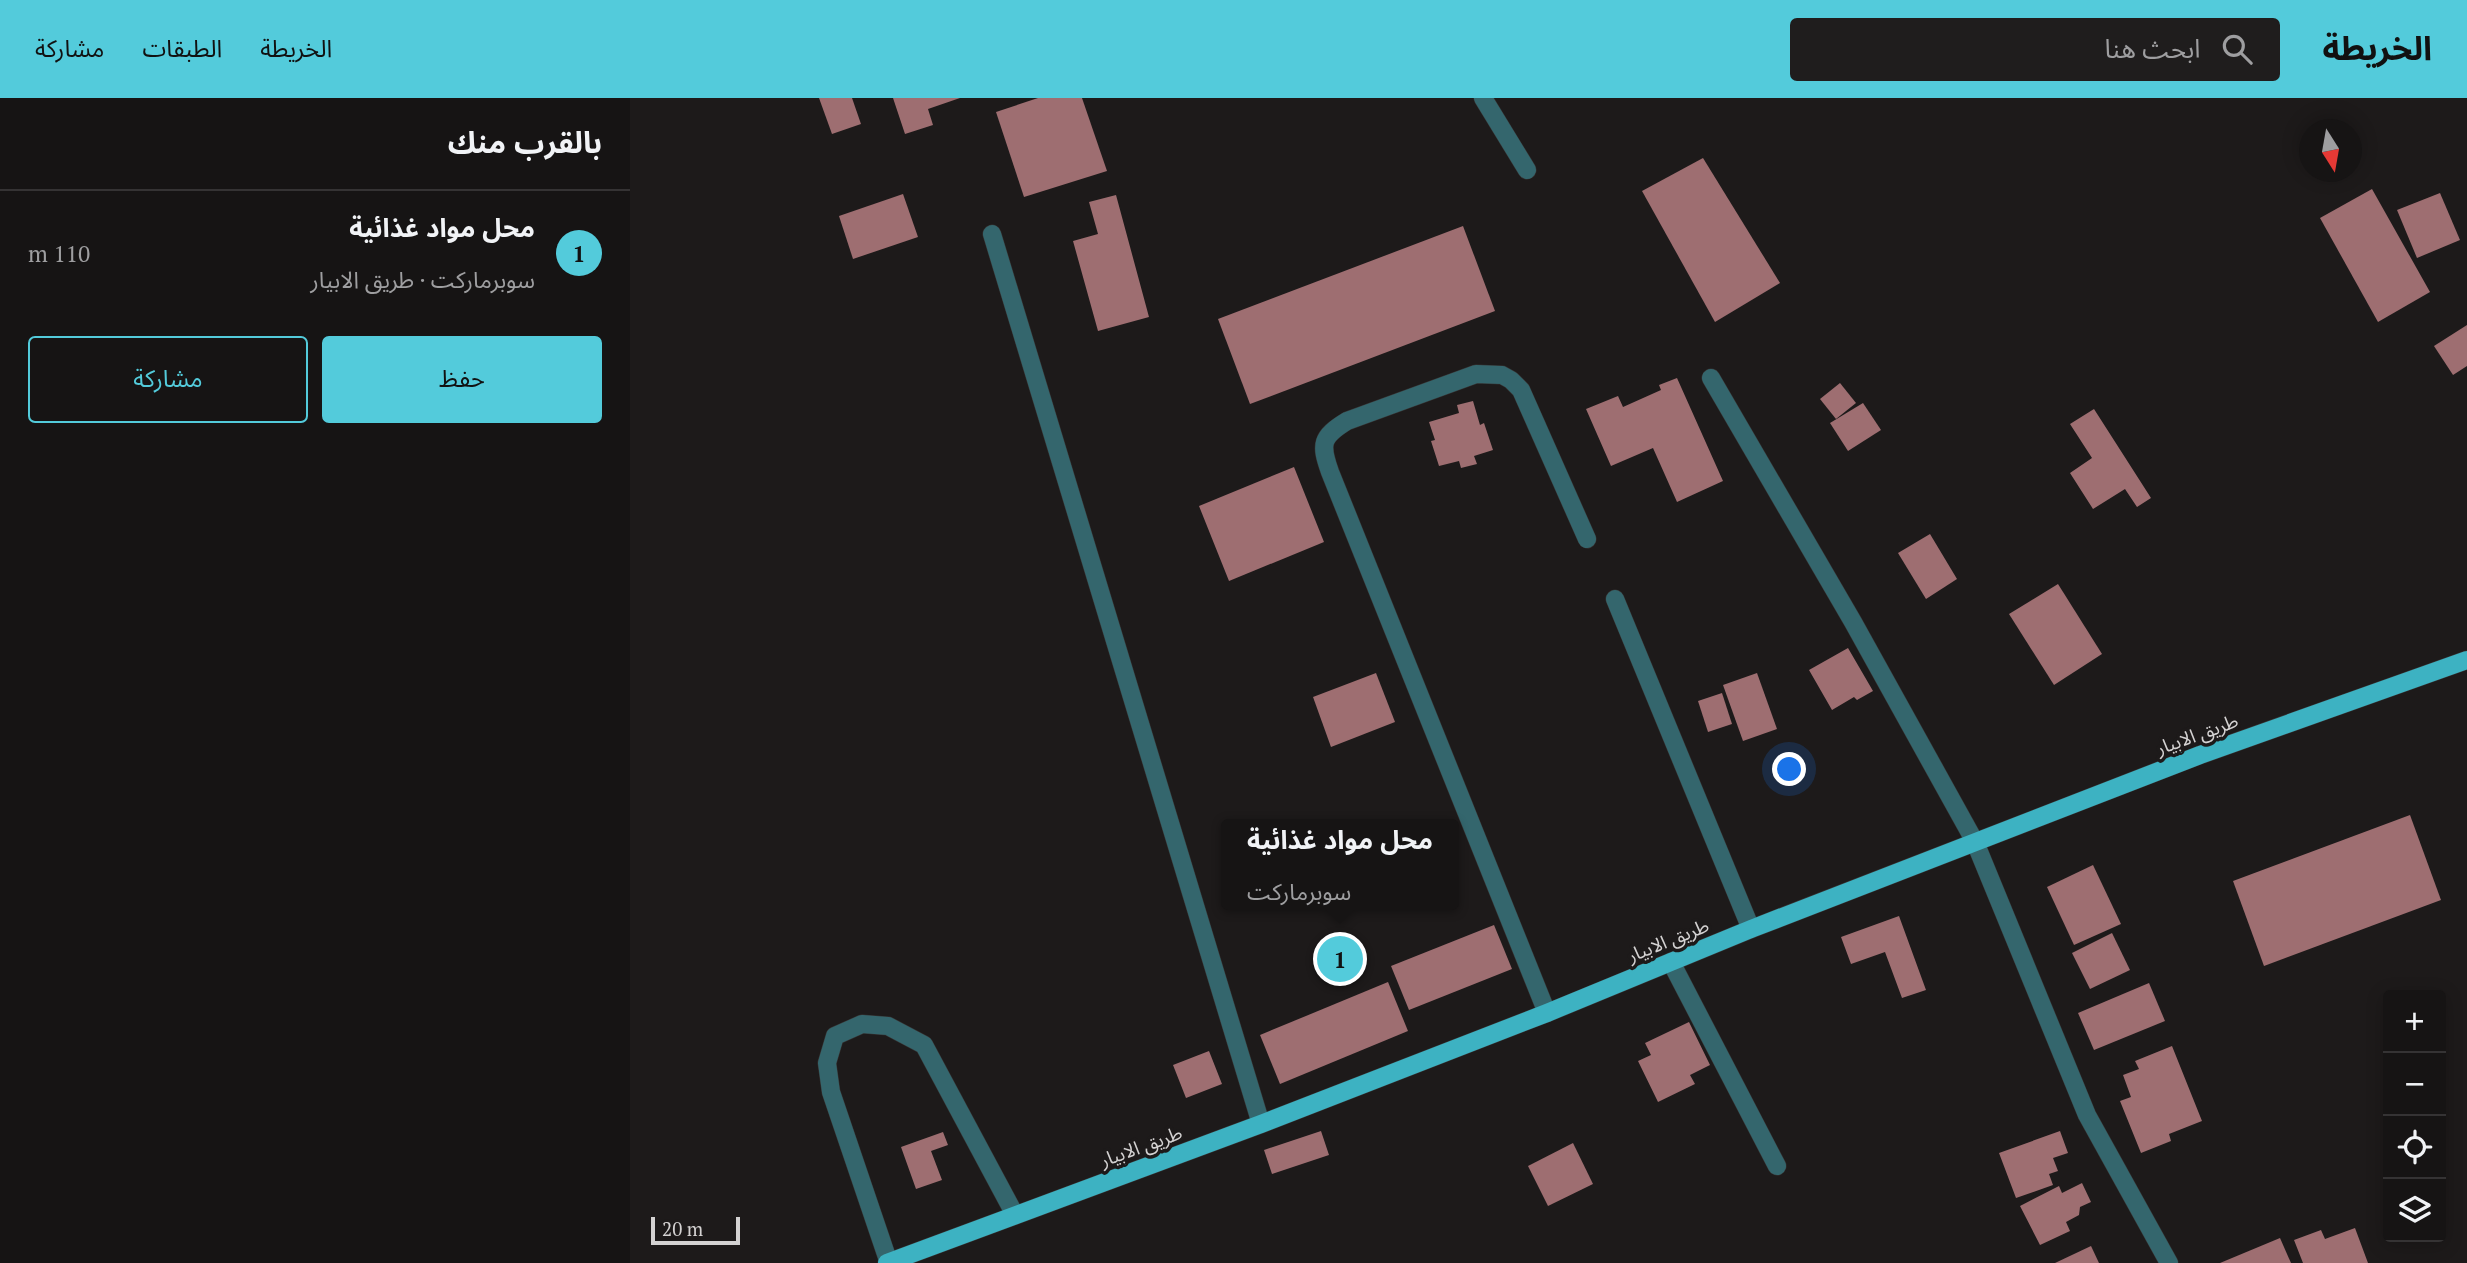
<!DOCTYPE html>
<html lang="ar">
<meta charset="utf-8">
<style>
:root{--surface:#161414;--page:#1f1d1d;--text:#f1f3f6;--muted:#9e9ea0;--line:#353334;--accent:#53cbdb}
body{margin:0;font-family:"PT Serif","Noto Sans Arabic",serif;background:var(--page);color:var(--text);direction:rtl}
.controls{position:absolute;right:21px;bottom:21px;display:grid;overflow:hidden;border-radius:7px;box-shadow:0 4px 18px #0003}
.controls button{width:63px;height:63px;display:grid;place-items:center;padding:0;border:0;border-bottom:2px solid var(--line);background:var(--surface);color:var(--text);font:35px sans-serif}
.compass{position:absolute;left:1669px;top:21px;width:63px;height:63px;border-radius:50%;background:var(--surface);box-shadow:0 4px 18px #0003;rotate:169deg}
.scale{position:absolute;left:21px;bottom:18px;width:89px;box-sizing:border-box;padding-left:7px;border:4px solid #d4d2d2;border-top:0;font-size:19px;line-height:24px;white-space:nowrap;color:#d4d2d2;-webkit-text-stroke:5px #1d1a1a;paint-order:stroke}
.you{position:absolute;left:1160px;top:672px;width:24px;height:24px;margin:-18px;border:5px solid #fff;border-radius:50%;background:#1a73e8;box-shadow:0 0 0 10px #1a73e833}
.badge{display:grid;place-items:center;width:46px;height:46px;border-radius:50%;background:var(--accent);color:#111;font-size:23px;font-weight:700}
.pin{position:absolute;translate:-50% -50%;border:4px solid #fff;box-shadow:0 2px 7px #0006}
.popup{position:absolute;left:591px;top:721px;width:238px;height:91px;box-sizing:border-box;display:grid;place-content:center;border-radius:7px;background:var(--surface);filter:drop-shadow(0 2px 5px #0005);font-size:23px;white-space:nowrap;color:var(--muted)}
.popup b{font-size:26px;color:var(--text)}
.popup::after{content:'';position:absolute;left:50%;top:100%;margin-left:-14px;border:14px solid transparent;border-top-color:var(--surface)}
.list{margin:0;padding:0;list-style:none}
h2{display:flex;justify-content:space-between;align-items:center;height:91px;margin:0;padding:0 28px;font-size:30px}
h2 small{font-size:23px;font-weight:400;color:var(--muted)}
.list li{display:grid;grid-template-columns:46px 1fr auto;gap:21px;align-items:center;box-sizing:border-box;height:126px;padding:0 28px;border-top:2px solid var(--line)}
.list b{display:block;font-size:26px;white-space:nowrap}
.list p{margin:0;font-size:23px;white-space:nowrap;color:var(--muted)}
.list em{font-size:23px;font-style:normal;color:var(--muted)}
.actions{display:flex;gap:14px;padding:21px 28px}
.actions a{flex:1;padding:16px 0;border:2px solid var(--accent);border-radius:7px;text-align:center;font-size:24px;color:var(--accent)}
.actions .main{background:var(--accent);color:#111}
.icon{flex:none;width:38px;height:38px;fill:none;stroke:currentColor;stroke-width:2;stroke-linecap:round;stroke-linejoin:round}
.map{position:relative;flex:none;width:1837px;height:1165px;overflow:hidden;direction:ltr}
header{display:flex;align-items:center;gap:42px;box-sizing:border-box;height:98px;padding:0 35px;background:var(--accent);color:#111}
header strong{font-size:33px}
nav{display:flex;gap:38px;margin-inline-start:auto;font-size:24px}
.search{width:490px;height:63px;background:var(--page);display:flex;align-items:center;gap:18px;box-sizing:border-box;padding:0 24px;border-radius:7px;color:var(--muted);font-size:26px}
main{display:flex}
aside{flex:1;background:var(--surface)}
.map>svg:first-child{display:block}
.building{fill:#9e6e71}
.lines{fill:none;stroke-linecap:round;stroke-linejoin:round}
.minor-casing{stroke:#373434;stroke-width:19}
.major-casing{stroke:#373434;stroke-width:19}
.minor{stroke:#34666d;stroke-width:18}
.major{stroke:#3db2c2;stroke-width:18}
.labels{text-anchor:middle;stroke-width:7;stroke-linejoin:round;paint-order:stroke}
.street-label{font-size:19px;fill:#d4d2d2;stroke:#1d1a1a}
</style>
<header>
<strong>الخريطة</strong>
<div class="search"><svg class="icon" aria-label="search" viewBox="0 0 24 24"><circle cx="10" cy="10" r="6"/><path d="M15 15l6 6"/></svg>ابحث هنا</div>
<nav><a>الخريطة</a><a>الطبقات</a><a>مشاركة</a></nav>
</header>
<main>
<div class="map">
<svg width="1837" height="1165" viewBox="0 0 1837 1165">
<rect width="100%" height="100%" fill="#1d1a1a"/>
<g class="building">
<path d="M189 0H222L231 26 202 36Z"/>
<path d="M263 0H330L298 11 303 27 275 36Z"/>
<path d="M408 0H452L477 73 394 99 366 14Z"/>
<path d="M1073 60 1150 185 1085 224 1012 93Z"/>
<path d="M1742 91 1800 194 1748 224 1690 120Z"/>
<path d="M1810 95 1830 142 1787 160 1767 112Z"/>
<path d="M273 96 288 139 223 161 209 118Z"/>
<path d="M486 97 519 219 468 233 443 143 468 136 459 104Z"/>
<path d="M833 128 865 213 620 306 588 221Z"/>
<path d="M1837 227V268L1823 277 1804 248Z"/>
<path d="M1047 280 1093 383 1047 404 1023 350 981 368 956 311 988 298 993 309 1031 292 1029 287Z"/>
<path d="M1210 285 1226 305 1206 321 1190 301Z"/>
<path d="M843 303 850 327 854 325 863 352 844 358 847 366 831 370 829 363 809 368 801 343 805 342 799 324 829 315 827 307Z"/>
<path d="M1233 305 1251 332 1218 353 1200 325Z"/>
<path d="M1464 311 1521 400 1507 409 1495 391 1463 411 1440 375 1462 360 1440 326Z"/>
<path d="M664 369 694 444 599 483 569 408Z"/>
<path d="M1300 436 1327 481 1296 501 1268 455Z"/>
<path d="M1428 486 1472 556 1424 587 1379 516Z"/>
<path d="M1218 550 1243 593 1227 602 1224 599 1202 612 1179 572Z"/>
<path d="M746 575 765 624 701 649 683 599Z"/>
<path d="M1127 575 1147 631 1113 643 1093 587Z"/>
<path d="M1092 595 1102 626 1078 634 1068 603Z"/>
<path d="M1780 717 1811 802 1634 868 1603 783Z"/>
<path d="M1463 767 1491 826 1444 847 1417 789Z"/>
<path d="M1269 818 1296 892 1272 900 1255 854 1221 866 1211 839Z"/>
<path d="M864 827 882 871 779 912 761 868Z"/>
<path d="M1482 835 1500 872 1460 891 1442 855Z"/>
<path d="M758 884 778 933 650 986 630 937Z"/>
<path d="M1519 885 1535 923 1464 952 1448 915Z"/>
<path d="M1059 924 1080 967 1060 977 1065 986 1028 1004 1008 963 1021 957 1015 945Z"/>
<path d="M1542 948 1572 1023 1539 1036 1541 1043 1511 1055 1490 1003 1501 999 1493 977 1509 971 1505 963Z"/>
<path d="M579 953 592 986 556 1000 543 967Z"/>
<path d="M691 1033 699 1057 642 1076 634 1052Z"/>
<path d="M1430 1033 1438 1055 1423 1060 1428 1073 1419 1076 1423 1087 1386 1100 1369 1055Z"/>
<path d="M313 1034 318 1047 301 1053 312 1082 286 1091 271 1049Z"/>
<path d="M943 1045 963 1086 918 1108 898 1068Z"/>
<path d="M1452 1085 1461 1104 1450 1109 1449 1117 1436 1124 1440 1133 1410 1147 1390 1108 1429 1088 1432 1095Z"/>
<path d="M1725 1130 1738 1165H1673L1664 1142 1691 1132 1695 1141Z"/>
<path d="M1650 1140 1661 1165H1590Z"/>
<path d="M1461 1148 1469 1165H1425Z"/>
</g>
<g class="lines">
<defs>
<g id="minor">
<path d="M853 0 897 72"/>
<path d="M362 136 631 1026"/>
<path d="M1081 280 1223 524 1345 744 1457 1017 1539 1165"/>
<path d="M985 501 1121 831"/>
<path d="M1041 864 1147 1068"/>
<path d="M917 915 700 374C690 346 691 339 717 323L846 276 872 277 881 282 891 292 957 441"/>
<path d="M259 1165 201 994 197 965 205 938 232 926 258 928 294 947 385 1117"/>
</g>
<path id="major" d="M257 1165 631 1026 917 915 1121 831 1570 657 1837 562"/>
</defs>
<use href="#minor" class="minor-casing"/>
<use href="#major" class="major-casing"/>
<use href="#minor" class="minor"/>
<use href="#major" class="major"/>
</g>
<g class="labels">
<g class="street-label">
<text transform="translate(1567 636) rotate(-20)" y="7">طريق الابيار</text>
<text transform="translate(1038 842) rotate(-22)" y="7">طريق الابيار</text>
<text transform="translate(511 1048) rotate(-20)" y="7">طريق الابيار</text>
</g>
</g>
</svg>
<div class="controls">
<button>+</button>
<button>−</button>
<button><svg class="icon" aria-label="locate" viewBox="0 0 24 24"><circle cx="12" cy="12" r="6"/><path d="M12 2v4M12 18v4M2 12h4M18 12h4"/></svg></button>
<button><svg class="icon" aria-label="layers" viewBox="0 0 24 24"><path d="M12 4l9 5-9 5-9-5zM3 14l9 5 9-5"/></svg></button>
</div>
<svg class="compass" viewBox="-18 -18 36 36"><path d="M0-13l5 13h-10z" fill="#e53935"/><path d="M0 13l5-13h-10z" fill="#9e9ea0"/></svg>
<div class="scale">20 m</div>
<div class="you"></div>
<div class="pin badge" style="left:710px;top:861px">1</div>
<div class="popup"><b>محل مواد غذائية</b>سوبرماركت</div>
</div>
<aside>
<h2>بالقرب منك<small></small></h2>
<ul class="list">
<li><span class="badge">1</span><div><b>محل مواد غذائية</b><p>سوبرماركت · طريق الابيار</p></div><em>110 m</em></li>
</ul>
<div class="actions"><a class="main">حفظ</a><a>مشاركة</a></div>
</aside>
</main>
